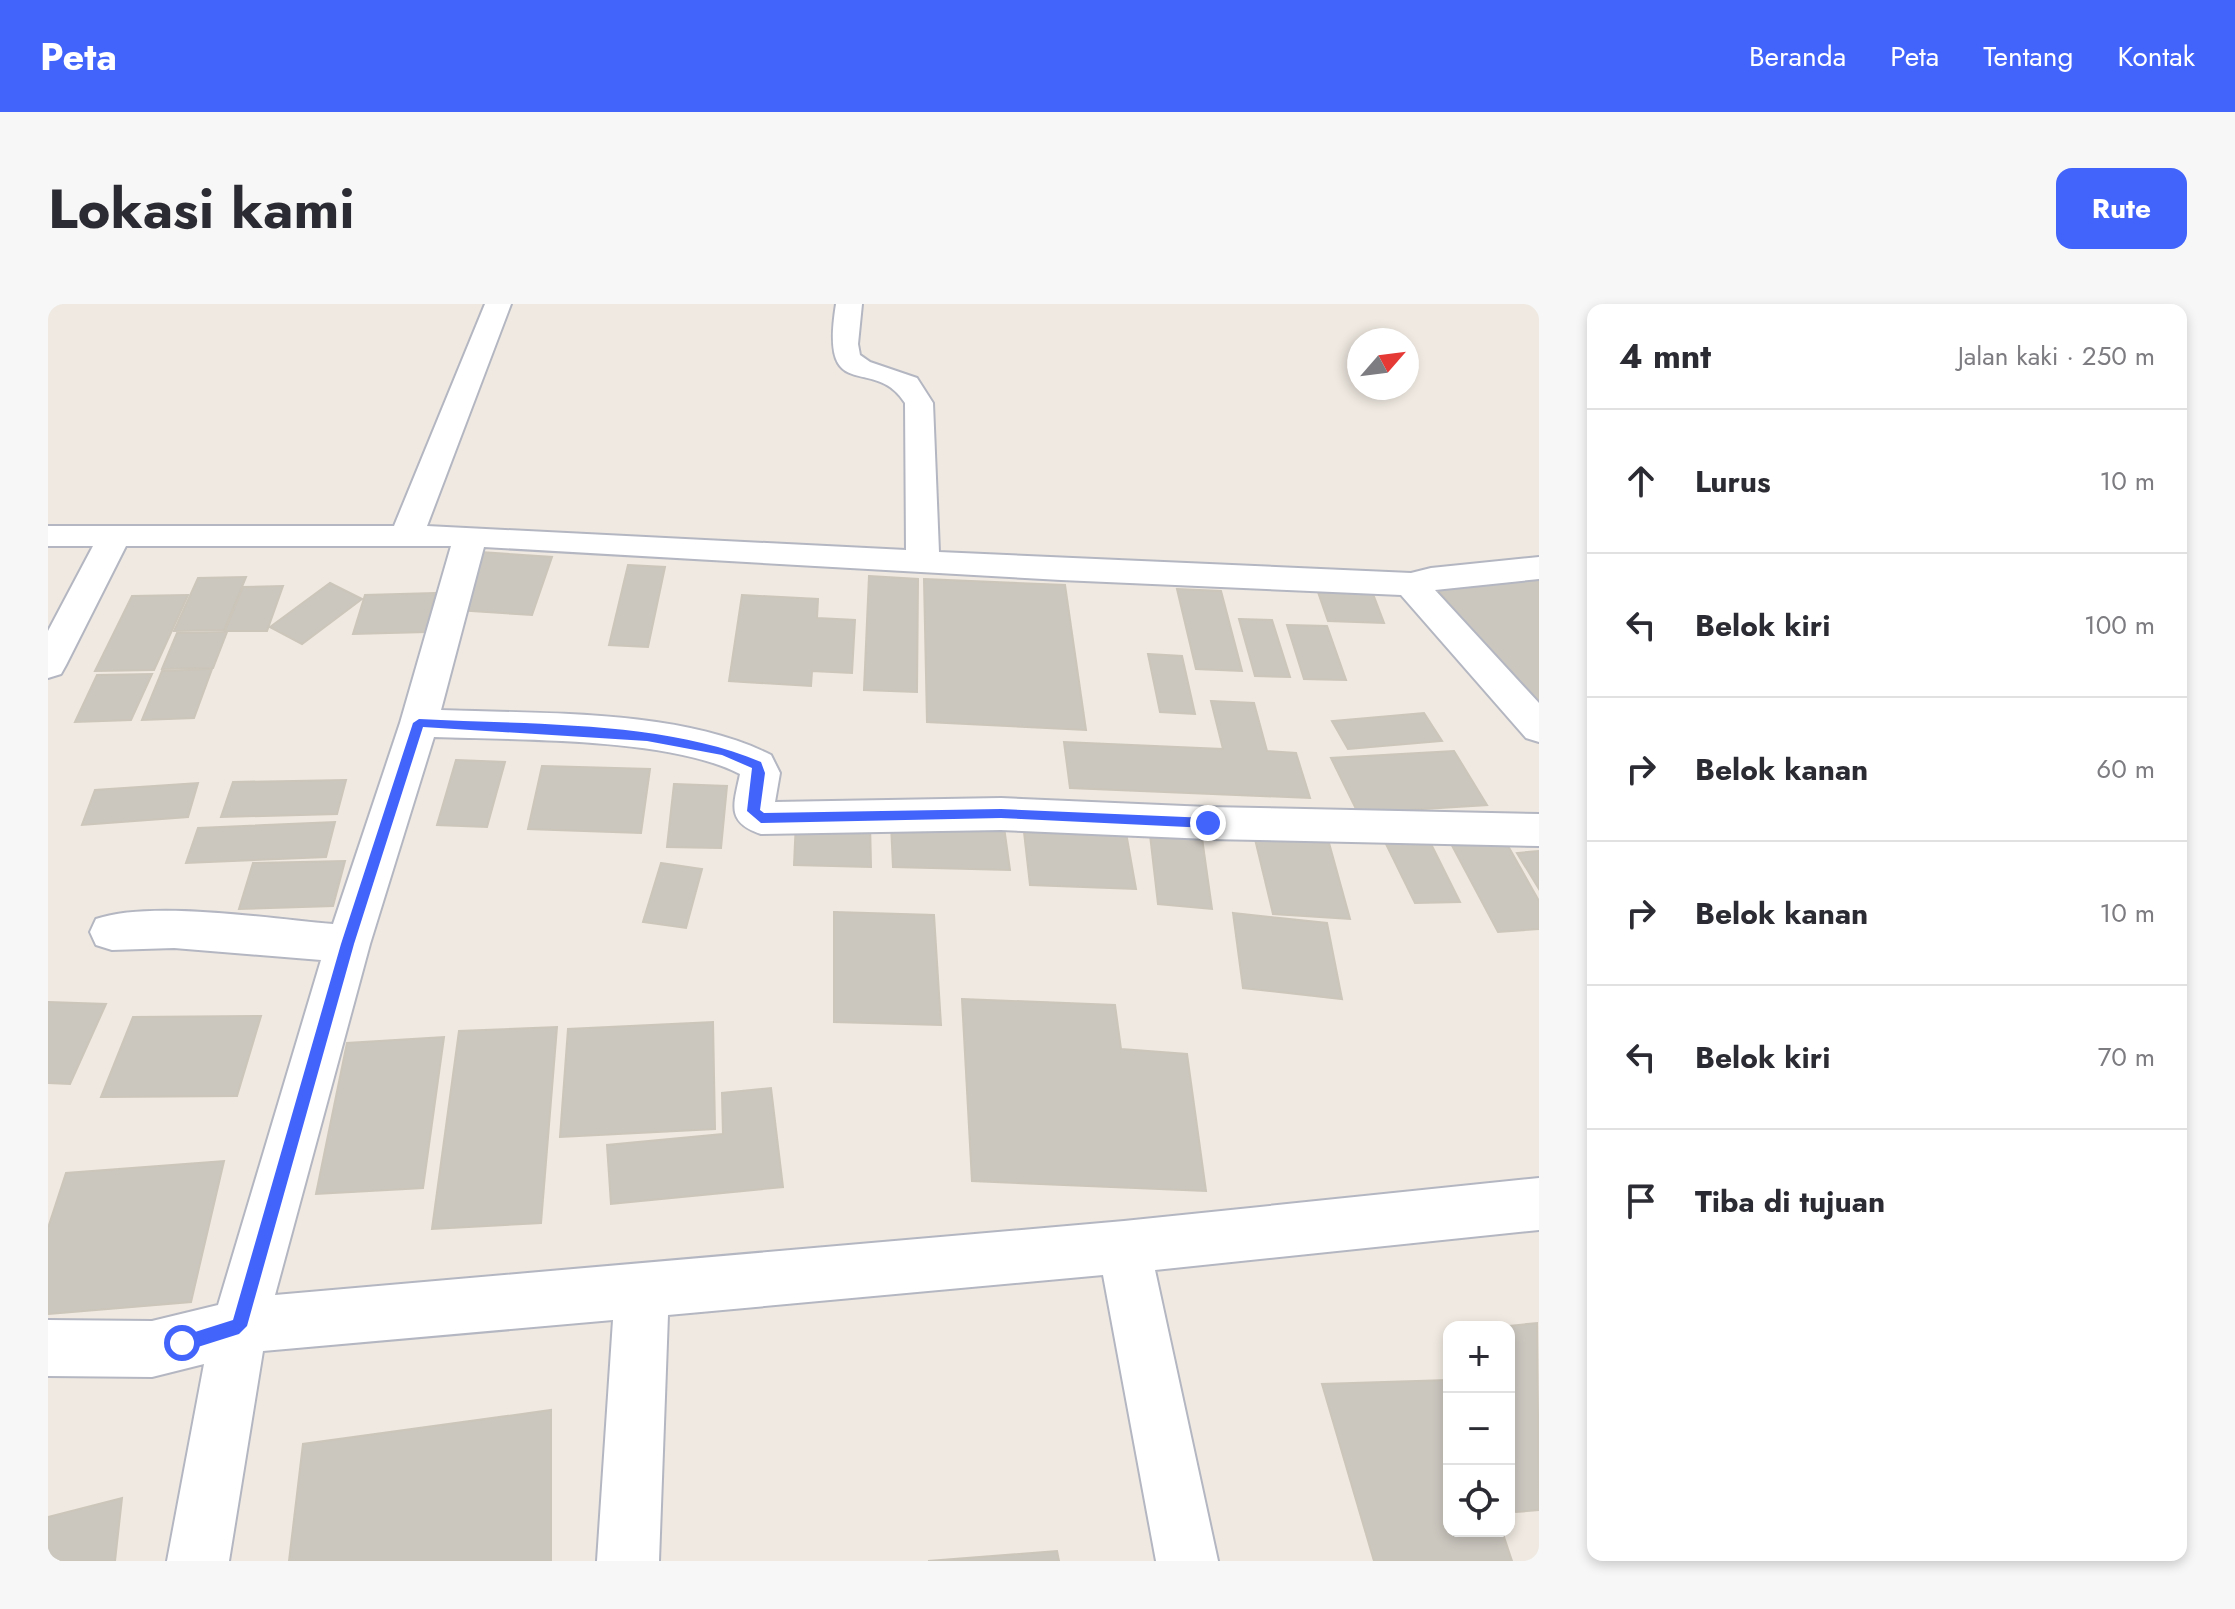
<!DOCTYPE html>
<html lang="id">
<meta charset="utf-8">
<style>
:root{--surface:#fff;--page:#f7f7f7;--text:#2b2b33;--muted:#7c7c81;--line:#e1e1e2;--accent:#4264fb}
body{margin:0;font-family:Jost,sans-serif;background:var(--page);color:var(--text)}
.controls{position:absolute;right:24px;bottom:24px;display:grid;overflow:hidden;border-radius:16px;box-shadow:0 4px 12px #0003}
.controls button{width:72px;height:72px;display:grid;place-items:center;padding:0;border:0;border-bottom:2px solid var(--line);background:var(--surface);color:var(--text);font:40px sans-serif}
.compass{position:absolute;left:1299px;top:24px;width:72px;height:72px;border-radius:50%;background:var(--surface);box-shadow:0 4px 12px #0003;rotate:62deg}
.stop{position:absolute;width:24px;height:24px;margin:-18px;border:6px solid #4264fb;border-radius:50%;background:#fff}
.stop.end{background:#4264fb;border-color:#fff;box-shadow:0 2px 8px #0008}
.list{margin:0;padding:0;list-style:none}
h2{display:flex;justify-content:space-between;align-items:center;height:104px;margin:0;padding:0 32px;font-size:34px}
h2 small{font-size:26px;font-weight:400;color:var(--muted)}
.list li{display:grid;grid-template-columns:52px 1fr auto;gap:24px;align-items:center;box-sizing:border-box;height:144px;padding:0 32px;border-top:2px solid var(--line)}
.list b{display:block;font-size:30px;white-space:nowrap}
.list em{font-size:26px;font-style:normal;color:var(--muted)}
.icon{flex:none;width:44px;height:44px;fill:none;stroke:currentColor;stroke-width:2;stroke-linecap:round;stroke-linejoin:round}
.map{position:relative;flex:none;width:1491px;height:1257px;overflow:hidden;border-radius:16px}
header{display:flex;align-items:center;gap:48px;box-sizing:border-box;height:112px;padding:0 40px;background:var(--accent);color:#fff}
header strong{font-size:38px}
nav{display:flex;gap:44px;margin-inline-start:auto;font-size:28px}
.intro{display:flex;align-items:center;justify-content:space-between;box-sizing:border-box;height:192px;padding:0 48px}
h1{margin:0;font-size:56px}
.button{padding:20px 36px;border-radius:16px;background:var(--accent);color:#fff;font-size:28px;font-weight:700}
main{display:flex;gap:48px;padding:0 48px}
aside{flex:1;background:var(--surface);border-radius:16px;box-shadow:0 4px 12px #0003}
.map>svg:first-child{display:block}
.building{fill:#cbc7bf;stroke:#cbc5ba;stroke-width:2}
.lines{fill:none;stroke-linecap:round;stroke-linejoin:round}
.minor-casing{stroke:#b4b7c1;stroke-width:4}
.minor{fill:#fff;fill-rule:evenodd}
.route{fill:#4264fb}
</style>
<header>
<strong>Peta</strong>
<nav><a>Beranda</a><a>Peta</a><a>Tentang</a><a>Kontak</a></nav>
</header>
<div class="intro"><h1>Lokasi kami</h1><a class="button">Rute</a></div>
<main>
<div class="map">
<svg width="1491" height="1257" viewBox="0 0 1491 1257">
<rect width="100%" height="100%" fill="#efe9e1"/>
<g class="building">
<path d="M432 248 504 253 484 311 409 306Z"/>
<path d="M580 261 617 263 600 343 561 341Z"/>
<path d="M821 272 870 275 869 388 816 386Z"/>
<path d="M198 273 176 326 126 327 150 274Z"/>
<path d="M1491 273V407L1390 286Z"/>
<path d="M876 275 1017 281 1038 426 879 418Z"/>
<path d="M282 279 314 295 254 340 222 323Z"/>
<path d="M235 282 219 327H177L195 283Z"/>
<path d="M1129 285 1173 287 1194 367 1148 365Z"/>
<path d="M1270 288 1325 290 1336 319 1280 317Z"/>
<path d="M387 289 378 328 305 330 317 291Z"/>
<path d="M140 291 106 366 47 367 84 292Z"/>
<path d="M694 291 770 295 769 314 807 316 804 369 764 367 763 382 681 377Z"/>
<path d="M1191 315 1224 316 1242 373 1207 372Z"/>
<path d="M1239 321 1279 322 1298 376 1256 375Z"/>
<path d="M179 328 165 364 114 365 129 329Z"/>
<path d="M1100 350 1134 352 1147 410 1112 408Z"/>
<path d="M164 365 146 414 94 416 114 367Z"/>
<path d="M104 370 83 416 27 418 49 371Z"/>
<path d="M1163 397 1206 399 1219 447 1248 449 1262 494 1022 484 1016 438 1175 445Z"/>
<path d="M1376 409 1394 437 1300 445 1284 417Z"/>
<path d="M1406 447 1439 501 1310 509 1283 454Z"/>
<path d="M408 456 457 458 439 523 389 521Z"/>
<path d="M494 462 602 465 593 529 480 525Z"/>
<path d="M298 476 289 510 173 513 185 478Z"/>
<path d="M150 479 140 513 34 521 47 486Z"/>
<path d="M626 480 679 482 673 544 619 543Z"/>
<path d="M748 517 822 519 823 563 746 561Z"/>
<path d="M287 518 278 553 138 559 150 524Z"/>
<path d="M975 519 1077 523 1088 585 982 581Z"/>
<path d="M843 520 956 523 962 566 845 563Z"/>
<path d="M1101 522 1153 527 1164 605 1110 600Z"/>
<path d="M1455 533 1491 597V625L1450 628 1401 536Z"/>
<path d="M1207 535 1281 539 1302 615 1225 610Z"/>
<path d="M1381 536 1412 598 1367 599 1337 538Z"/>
<path d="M1491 547V585L1469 549Z"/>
<path d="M297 557 285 602 191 605 205 559Z"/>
<path d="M613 559 654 565 638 624 595 618Z"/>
<path d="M786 608 886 611 893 721 786 718Z"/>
<path d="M1185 609 1279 619 1294 695 1195 684Z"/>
<path d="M914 695 1067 701 1073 745 1139 750 1158 887 924 877Z"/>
<path d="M0 698 58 700 22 780 0 779Z"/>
<path d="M213 712 189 792 53 793 85 713Z"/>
<path d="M665 718 667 825 512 833 520 725Z"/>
<path d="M509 723 493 919 384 925 411 727Z"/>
<path d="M396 733 375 884 268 890 299 739Z"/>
<path d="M723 784 735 883 563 900 559 841 675 830 674 789Z"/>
<path d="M176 857 143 998 0 1010V924L18 869Z"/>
<path d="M1489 1019 1491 1206 1468 1208 1461 1191V1023H1451Z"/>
<path d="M1400 1076 1401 1227H1454L1464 1257H1326L1274 1080Z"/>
<path d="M503 1106V1257H241L255 1140Z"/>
<path d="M74 1194 67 1257H0V1213Z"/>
<path d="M1009 1247 1011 1257H880Z"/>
</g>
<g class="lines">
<defs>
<path id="minor" d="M437 0H463L379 222 858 246 857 99C826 49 771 105 788 0H814L810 40 812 51 822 58 869 74 885 99 891 248 1363 269 1383 264 1491 253V275L1387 286 1491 399V438L1478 434 1353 291 1013 276 436 243 393 406C494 410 632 405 723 451L732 469 727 498 953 494 1160 503 1491 510V542L1160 535 953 526 713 530C677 518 686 500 692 470 621 433 468 436 386 433L322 640 227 991 1076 917 1491 874V926L1107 966 1170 1257H1108L1055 971 620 1011 611 1257H549L565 1016 215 1047 181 1257H119L156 1060 104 1073 0 1072V1016L104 1017 170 1001 273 656 126 644 64 646 48 641 42 628 48 615C103 596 223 615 285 620L352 419 403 242H78L18 361 13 370 0 374V327L45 242H0V222H346Z"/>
</defs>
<use href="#minor" class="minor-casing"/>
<use href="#minor" class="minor"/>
</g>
<path class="route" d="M371 415C478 421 614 416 713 458L717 469 712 506 716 509 953 505 1160 514 1166 519 1160 524 953 514 713 519 699 507 704 464 674 451 599 437 375 423 306 640 199 1022 191 1030 134 1048 128 1045 126 1039 128 1034 185 1016 293 640 365 419Z"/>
</svg>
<div class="controls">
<button>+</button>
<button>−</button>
<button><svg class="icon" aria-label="locate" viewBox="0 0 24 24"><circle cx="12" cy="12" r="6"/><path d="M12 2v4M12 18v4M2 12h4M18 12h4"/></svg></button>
</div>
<svg class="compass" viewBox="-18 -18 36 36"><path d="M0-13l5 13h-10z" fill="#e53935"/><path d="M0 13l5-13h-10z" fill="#7c7c81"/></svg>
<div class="stop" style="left:134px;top:1039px"></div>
<div class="stop end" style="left:1160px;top:519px"></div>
</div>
<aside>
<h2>4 mnt<small>Jalan kaki · 250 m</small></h2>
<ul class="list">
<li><svg class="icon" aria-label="ahead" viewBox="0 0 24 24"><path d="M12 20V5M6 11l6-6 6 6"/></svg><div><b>Lurus</b></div><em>10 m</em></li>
<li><svg class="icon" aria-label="left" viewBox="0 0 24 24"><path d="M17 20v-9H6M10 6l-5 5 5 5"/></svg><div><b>Belok kiri</b></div><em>100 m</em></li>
<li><svg class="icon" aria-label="right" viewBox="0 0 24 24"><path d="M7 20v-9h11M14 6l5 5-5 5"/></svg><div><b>Belok kanan</b></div><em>60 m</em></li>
<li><svg class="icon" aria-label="right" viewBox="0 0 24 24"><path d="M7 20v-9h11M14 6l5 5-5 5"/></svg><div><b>Belok kanan</b></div><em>10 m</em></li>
<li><svg class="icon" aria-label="left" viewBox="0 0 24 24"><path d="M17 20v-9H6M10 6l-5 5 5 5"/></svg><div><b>Belok kiri</b></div><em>70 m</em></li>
<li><svg class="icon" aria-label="arrive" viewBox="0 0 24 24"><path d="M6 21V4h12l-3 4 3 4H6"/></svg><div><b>Tiba di tujuan</b></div></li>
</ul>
</aside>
</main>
